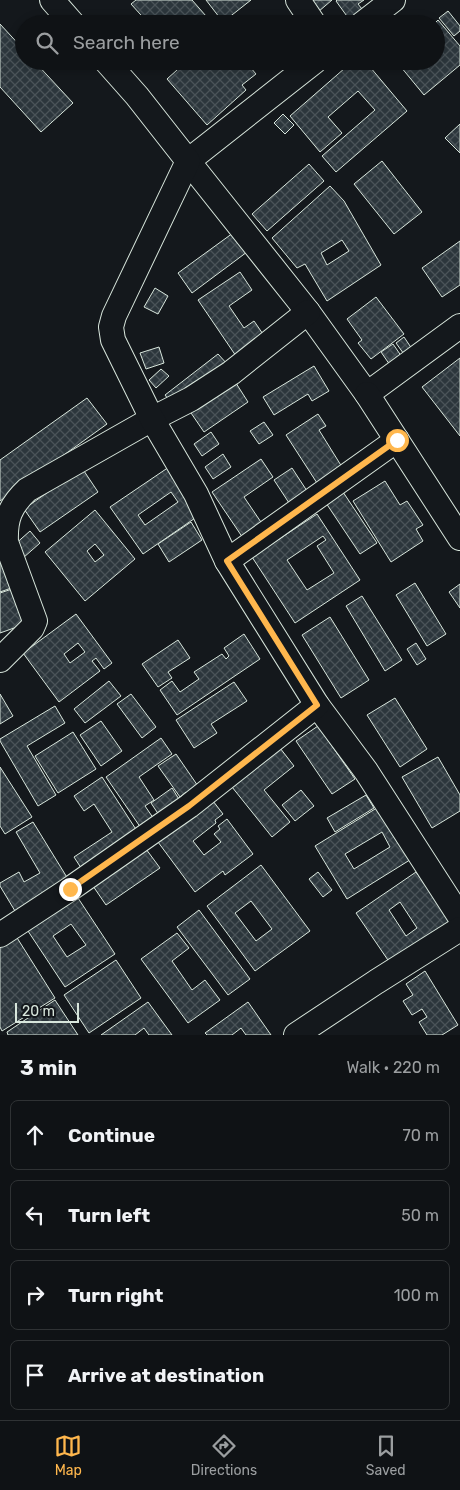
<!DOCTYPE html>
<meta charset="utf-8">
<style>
:root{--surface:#0f1215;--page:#181b1e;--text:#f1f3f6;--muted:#9b9ea0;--line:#2f3234;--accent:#ffb74d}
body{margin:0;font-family:Rubik,sans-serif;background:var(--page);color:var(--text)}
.scale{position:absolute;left:15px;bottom:12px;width:64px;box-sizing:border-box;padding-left:5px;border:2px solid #d8e6dc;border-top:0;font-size:14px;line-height:18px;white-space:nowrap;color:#d8e6dc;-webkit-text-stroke:4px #14181c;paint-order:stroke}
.stop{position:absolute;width:15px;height:15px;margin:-11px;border:4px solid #ffb74d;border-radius:50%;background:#fff}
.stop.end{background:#ffb74d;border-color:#fff;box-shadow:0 1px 5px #0008}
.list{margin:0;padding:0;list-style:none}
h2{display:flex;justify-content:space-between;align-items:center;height:65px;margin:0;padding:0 20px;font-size:21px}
h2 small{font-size:16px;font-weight:400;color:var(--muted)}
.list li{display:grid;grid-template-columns:32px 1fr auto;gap:15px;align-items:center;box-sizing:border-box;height:70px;margin:0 10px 10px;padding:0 10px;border:1px solid var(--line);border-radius:8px}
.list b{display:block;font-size:19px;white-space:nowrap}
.list em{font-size:16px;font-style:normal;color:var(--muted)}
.icon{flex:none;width:28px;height:28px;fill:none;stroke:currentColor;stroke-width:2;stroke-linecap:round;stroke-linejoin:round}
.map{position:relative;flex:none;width:460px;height:1035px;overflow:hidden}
.search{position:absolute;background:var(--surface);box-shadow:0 2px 8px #0003;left:15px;right:15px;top:15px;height:55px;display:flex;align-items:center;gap:12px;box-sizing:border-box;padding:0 18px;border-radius:28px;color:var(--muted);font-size:19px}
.sheet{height:385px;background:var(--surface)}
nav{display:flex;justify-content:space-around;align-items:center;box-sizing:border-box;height:70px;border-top:1px solid var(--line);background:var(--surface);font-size:14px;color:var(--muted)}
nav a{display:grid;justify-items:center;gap:2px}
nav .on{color:var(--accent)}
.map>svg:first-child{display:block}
.building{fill:url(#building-cross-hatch);stroke:#d8e6dc;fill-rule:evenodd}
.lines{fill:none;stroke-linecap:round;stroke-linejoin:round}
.minor-casing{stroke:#d8e6dc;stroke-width:26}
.minor{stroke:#14181c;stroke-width:24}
.route{stroke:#ffb74d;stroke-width:6}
</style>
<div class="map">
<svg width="460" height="1035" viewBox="0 0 460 1035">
<defs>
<pattern id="building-cross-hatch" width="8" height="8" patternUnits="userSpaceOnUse" patternTransform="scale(1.25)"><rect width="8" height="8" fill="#2c363c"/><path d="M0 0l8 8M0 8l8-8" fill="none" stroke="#4a5358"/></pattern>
</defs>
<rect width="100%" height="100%" fill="#14181c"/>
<g class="building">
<path d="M136 0H192L213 24H149L131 4Z"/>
<path d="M206 0H251L223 22Z"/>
<path d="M308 0H332L318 12Z"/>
<path d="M337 0H364L358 4 362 9 349 19 336 1Z"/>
<path d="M448 11 460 26V31L454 36 439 18Z"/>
<path d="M438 20 460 46V65L424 95 396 61H436V24H434Z"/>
<path d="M0 24 24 50V61H34L73 103 41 132 0 87Z"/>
<path d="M187 61H245L256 74 242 85 246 90 207 125 167 79Z"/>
<path d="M353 61H365L407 111 336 172 322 156 375 110 358 91 328 117 342 133 320 152 290 116Z"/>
<path d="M283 114 294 125 285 134 274 123Z"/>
<path d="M460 124V153L445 138Z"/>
<path d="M382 161 422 212 394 234 354 184Z"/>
<path d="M309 164 324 181 267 231 252 214Z"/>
<path d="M330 186 344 201 381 265 327 301 305 264 297 268 272 238ZM342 240 349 251 327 265 321 253Z"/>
<path d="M233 233 247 252 192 293 178 273Z"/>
<path d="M460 241V285L442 297 422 268Z"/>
<path d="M240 272 252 290 229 306 244 328 254 321 265 337 236 356 198 300Z"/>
<path d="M155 288 168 296 158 314 144 307Z"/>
<path d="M376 297 404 334 371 359 358 343 362 340 347 319Z"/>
<path d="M404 337 414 352 406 357 396 343Z"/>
<path d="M393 344 404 360 392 368 381 352Z"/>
<path d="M159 347 164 363 146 369 140 353Z"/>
<path d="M218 354 228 365 174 407 165 395Z"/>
<path d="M460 358V436L422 387Z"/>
<path d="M314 366 329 391 312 401 308 394 274 415 263 397Z"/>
<path d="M161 369 169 376 156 388 149 380Z"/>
<path d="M234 380 248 402 204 432 189 410Z"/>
<path d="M87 398 107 424 0 501V460Z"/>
<path d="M318 414 326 426 319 430 342 467 317 483 286 435Z"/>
<path d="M264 422 273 435 259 444 250 431Z"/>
<path d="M211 432 219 444 202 456 194 444Z"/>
<path d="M223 454 231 467 213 479 205 467Z"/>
<path d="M261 459 273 477 244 497 267 531 247 544 212 492Z"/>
<path d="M169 467 201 514 143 554 110 507ZM171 492 178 502 145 525 138 515Z"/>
<path d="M82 468 98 492 40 532 24 509Z"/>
<path d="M292 468 309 494 291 506 274 480Z"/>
<path d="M385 481 400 505 407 501 423 525 416 529 423 541 391 562 353 501Z"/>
<path d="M343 492 377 543 360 554 326 503Z"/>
<path d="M95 510 135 559 85 601 45 552ZM95 544 104 555 95 562 87 551Z"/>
<path d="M317 514 360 580 295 623 252 557ZM323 536 326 540 317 546 334 573 307 590 287 560Z"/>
<path d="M191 522 202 540 169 562 158 544Z"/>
<path d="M30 531 40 543 23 558 13 546Z"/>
<path d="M0 555 17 586 0 592Z"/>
<path d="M415 583 446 634 427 646 396 595Z"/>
<path d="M460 584V608L449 592Z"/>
<path d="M18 587 31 622 0 633V593Z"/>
<path d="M362 596 402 660 385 671 346 606Z"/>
<path d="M76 614 112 663 104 669 96 658 92 661 100 671 59 702 23 653ZM78 643 85 652 70 663 64 654Z"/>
<path d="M330 617 369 680 341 698 302 635Z"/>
<path d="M244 634 260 659 177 715 160 690 172 681 180 692 199 679 194 672 222 654 226 659 229 656 224 648Z"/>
<path d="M178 640 190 658 168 672 172 678 158 687 142 664Z"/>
<path d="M416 643 426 659 417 665 407 649Z"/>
<path d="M109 681 121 696 85 723 74 709Z"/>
<path d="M234 682 247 701 211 724 217 733 194 748 176 720Z"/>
<path d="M0 694 13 716 0 724Z"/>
<path d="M131 694 156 727 142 738 117 704Z"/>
<path d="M395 698 427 749 400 767 367 715Z"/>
<path d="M55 706 65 723 27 746 56 795 38 806 0 741V739Z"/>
<path d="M101 721 122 751 101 766 80 735Z"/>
<path d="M318 726 355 779 332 794 296 741Z"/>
<path d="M73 732 96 769 58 793 35 756Z"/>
<path d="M161 738 172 754 139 777 154 800 145 806 156 822 143 831 106 777Z"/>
<path d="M280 748 294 766 264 790 290 822 272 837 232 787Z"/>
<path d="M176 754 200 789 189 797 186 792 180 797 158 766Z"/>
<path d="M438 757 460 795V811L432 828 402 777Z"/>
<path d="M0 767 32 817 5 834 0 826Z"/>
<path d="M102 777 139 834 83 871 74 857 112 832 94 804 84 811 74 796Z"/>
<path d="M172 788 182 804 161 818 151 803Z"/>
<path d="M301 790 314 806 295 821 282 805Z"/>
<path d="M366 795 374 808 335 832 327 818Z"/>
<path d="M213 801 223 814 215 820 216 823 193 841 204 855 221 842 214 834 220 829 218 826 227 819 253 854 225 875 223 871 195 892 158 842Z"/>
<path d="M380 806 413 858 347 899 315 846ZM382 832 390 847 354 869 345 854Z"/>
<path d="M33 822 68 879 15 911 0 886V883L19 872 24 882 40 873 16 832Z"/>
<path d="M146 849 160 868 106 905 93 886Z"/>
<path d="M261 865 310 931 255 971 207 906ZM251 901 272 929 256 941 235 913Z"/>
<path d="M318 872 332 890 323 897 309 879Z"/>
<path d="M416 872 454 926 394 969 356 913ZM400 902 417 928 406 936 389 910Z"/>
<path d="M76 895 115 954 65 987 26 928ZM71 924 86 945 67 957 53 936Z"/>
<path d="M199 910 250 979 228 995 177 927Z"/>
<path d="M14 933 55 998 2 1031 0 1027V942Z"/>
<path d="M177 933 189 948 172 961 192 990 205 980 220 1000 188 1023 141 959Z"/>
<path d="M116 960 141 998 89 1033 64 995Z"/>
<path d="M425 971 458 1025 442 1035H427L419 1022 427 1017 422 1009 412 1015 403 1001 413 995 406 984Z"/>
<path d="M55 1000 78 1035H8L7 1032Z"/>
<path d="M148 1002 172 1035H149L144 1028 135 1035H101Z"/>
<path d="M248 1002 271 1035H246L241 1028 232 1035H207L205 1033Z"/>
</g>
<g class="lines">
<defs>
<g id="minor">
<path d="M52 0 73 24"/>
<path d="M298 0 314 24"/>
<path d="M362 24 393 0"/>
<path d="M315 61 188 161 308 312 367 394 460 326"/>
<path d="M367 394 460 538"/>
<path d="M227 561 397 440"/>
<path d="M0 660 32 628 35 621 6 542C5 519 10 506 27 490L152 419 191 399 231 373 308 312"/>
<path d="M317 705 366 771 460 917"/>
<path d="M0 935 70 889 189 806 317 705 227 561 196 494 152 419 113 340 111 327 114 316 188 161 137 96 106 61"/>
<path d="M296 1035 376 982 460 929"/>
</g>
</defs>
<use href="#minor" class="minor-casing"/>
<use href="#minor" class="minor"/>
</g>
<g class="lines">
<path class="route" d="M70 889 189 806 317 705 227 561 397 440"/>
</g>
</svg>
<div class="scale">20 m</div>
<div class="stop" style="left:397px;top:440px"></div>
<div class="stop end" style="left:70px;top:889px"></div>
<div class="search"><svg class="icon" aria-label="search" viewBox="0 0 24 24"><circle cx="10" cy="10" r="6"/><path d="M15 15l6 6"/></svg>Search here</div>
</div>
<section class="sheet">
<h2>3 min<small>Walk · 220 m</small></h2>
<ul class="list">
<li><svg class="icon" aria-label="ahead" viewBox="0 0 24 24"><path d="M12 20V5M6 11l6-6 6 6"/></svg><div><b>Continue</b></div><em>70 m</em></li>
<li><svg class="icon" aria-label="left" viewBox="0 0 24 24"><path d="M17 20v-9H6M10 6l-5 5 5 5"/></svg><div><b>Turn left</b></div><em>50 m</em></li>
<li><svg class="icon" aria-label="right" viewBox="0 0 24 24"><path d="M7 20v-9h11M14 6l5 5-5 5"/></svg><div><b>Turn right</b></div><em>100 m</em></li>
<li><svg class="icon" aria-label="arrive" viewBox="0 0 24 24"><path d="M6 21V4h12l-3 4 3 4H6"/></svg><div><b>Arrive at destination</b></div></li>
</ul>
</section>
<nav>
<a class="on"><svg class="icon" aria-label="map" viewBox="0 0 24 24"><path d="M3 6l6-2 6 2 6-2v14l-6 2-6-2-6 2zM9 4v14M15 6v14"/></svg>Map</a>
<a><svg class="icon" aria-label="directions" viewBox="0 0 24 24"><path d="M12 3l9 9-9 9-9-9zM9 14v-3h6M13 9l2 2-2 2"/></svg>Directions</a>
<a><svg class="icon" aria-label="saved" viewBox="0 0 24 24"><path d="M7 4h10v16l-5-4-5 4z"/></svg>Saved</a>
</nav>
